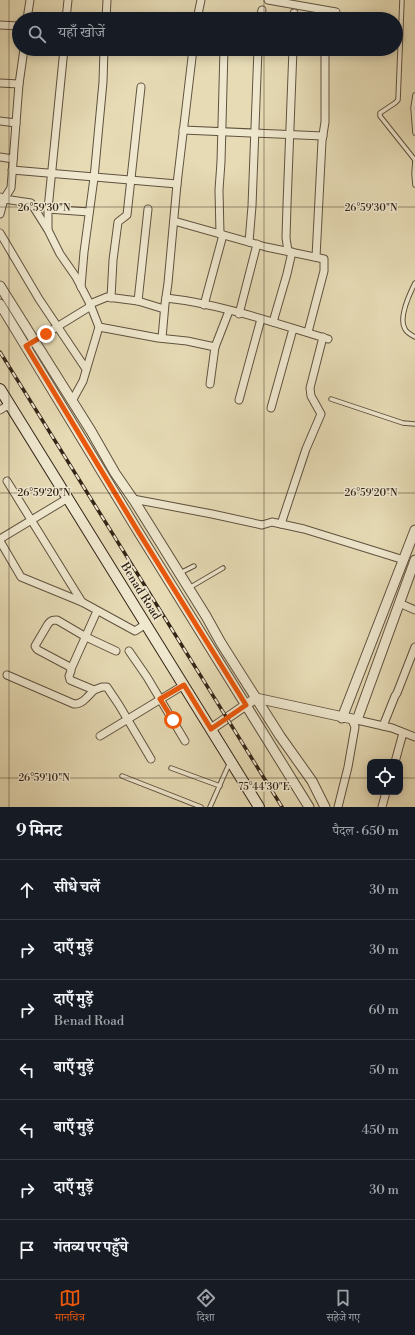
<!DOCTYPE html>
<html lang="hi">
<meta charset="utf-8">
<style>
:root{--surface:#171b24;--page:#242831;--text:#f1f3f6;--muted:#9ea1a6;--line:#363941;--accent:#ea580c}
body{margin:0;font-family:"Libre Bodoni","Noto Serif Devanagari",serif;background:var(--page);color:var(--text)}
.controls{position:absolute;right:12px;bottom:12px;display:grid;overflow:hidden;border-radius:8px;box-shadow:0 2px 10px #0003}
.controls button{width:36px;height:36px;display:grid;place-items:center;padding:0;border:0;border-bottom:1px solid var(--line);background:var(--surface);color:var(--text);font:20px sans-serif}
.stop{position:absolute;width:12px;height:12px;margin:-9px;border:3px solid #ea580c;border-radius:50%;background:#fff}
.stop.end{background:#ea580c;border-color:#fff;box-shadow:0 1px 4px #0008}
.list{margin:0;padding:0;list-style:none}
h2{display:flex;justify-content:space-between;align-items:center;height:52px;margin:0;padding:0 16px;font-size:17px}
h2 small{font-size:13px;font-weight:400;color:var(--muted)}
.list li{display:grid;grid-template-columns:26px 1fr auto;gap:12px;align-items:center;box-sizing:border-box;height:60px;padding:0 16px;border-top:1px solid var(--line)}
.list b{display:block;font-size:15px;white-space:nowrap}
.list p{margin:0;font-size:13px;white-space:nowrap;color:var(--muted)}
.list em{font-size:13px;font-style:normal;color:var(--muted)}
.icon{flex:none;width:22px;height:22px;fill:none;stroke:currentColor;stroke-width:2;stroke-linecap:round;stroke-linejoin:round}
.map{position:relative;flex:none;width:415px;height:807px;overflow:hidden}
.search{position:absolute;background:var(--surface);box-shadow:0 2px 10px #0003;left:12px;right:12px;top:12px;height:44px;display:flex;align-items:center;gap:10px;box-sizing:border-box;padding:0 14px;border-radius:22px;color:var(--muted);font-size:15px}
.sheet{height:472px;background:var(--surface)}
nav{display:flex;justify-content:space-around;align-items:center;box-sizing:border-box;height:56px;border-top:1px solid var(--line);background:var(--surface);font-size:11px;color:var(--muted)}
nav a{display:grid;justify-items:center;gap:2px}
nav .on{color:var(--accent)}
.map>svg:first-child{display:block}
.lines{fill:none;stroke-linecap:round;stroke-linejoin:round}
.service-casing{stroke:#60523f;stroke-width:5.5}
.minor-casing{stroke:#60523f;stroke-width:9}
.tertiary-casing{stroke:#60523f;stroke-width:11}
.secondary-casing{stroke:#342518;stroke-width:12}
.service{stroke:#efe8cf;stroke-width:3.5}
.minor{stroke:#efe8cf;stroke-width:7}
.tertiary{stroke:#efe8cf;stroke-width:9}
.secondary{stroke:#efe8cf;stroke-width:10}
.rail-casing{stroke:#342518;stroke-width:3.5}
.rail{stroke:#efe8cf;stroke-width:2;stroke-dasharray:6;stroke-linecap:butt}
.route{stroke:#ea580c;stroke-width:5}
.ticks{fill:none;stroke:#342518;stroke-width:1;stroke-opacity:0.45}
.labels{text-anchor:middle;stroke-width:3;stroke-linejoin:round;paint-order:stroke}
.street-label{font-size:12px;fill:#342518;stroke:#efe8cf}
.ticks-label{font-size:10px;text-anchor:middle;fill:#342518;stroke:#efe8cf;stroke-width:3;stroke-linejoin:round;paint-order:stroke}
</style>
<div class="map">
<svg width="415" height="807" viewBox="0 0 415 807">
<rect width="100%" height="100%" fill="#e6dbb5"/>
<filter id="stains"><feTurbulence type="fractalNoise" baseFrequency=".005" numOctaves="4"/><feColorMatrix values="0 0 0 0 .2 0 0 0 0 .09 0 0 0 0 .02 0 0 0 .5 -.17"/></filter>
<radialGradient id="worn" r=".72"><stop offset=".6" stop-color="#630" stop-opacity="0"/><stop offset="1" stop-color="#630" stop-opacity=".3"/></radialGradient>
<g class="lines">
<defs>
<g id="service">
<path d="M402 0 398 100 395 103 380 113V116L415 160"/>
<path d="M415 95 413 108 415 133"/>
<path d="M415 160 414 174 415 185"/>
<path d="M415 283C410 293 398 318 405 329 407 333 411 335 415 337"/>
<path d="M331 399 403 423 415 424"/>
<path d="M180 573 194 566"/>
<path d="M189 588 223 568"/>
<path d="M171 768 220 786"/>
<path d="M122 776 201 807"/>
<path d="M210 807 230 762"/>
</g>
<g id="minor">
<path d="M268 0 336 12"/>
<path d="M294 13V19"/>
<path d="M27 19 30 0"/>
<path d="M66 19 68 0"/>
<path d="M106 19 107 0"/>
<path d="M197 19 201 0"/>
<path d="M260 19 262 10"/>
<path d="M0 25 19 26"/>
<path d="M0 83 19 84"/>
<path d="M0 121 16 123"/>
<path d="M183 130 323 136"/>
<path d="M0 157 13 159"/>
<path d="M12 170 177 184"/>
<path d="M0 197 4 199 31 203 48 230 60 254 76 277 90 304 99 327 83 381 72 401"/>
<path d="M48 209 89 212"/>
<path d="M0 214 4 199 11 188 19 84 24 49"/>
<path d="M174 221 266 247 324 259V271L308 332"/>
<path d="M48 229V209L64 49"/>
<path d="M0 233 39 299 86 369"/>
<path d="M220 234 219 190 221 162 224 49"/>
<path d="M249 242 252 206 258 49"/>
<path d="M288 251 286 238 287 205 293 49"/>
<path d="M316 257 322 141 325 122V49"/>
<path d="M81 287 84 252 94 178 103 82 104 49"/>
<path d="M111 298 113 260 118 222 127 215 141 87"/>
<path d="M166 298C221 304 275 323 328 339"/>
<path d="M138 301 148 209"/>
<path d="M90 304 107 297 138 301 164 309"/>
<path d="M204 305 223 235"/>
<path d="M239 314 257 244"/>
<path d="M273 322 287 274 292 252"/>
<path d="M99 327 158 338 187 341 215 347 210 384"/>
<path d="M162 338 165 304 168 283 177 184 193 49"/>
<path d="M26 346 91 306"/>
<path d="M215 347 229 311"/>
<path d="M239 400 261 319"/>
<path d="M271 408 293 329"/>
<path d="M0 410 10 404"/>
<path d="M7 481 82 602"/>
<path d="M133 499 212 514 262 525 272 522 304 529 404 560"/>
<path d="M281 524 306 449 321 414 311 396 310 388 323 337"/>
<path d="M0 539 68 498"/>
<path d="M0 541 21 577 82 602 135 631 146 624"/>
<path d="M399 603 415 610"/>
<path d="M116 651 86 637 57 620C53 620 51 620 48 624L35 646 36 648 38 650 70 667 71 671 69 676 70 680 94 690 102 687H107L119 705 151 759"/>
<path d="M129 651 147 677 185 741"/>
<path d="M71 669 97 611"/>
<path d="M7 675 74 704C83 704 88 696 94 690"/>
<path d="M357 720 392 728 415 737"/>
<path d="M383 726 395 696 397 693 415 647"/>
<path d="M100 736 184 685"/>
<path d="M395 762 403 733"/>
<path d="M338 807 348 767 355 727 352 720"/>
<path d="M382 807 386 792"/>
</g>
<g id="tertiary">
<path d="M0 286 91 431 115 473 135 502 206 616 221 643 280 736 312 781 325 807"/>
<path d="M0 304 136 528 309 807"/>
<path d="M342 718 415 530"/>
<path d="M211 729 256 698 357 720 415 560"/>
</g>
<path id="secondary" d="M0 389 259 807"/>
</defs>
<use href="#service" class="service-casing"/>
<use href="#minor" class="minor-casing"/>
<use href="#tertiary" class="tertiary-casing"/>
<use href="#secondary" class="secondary-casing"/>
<use href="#service" class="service"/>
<use href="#minor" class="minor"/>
<use href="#tertiary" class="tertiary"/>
<use href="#secondary" class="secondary"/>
<defs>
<path id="rail" d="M0 352 282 807"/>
</defs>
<use href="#rail" class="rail-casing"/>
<use href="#rail" class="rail"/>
</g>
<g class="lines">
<path class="route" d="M46 334 26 346 136 528 246 705 211 729 184 685 160 699 173 720"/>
</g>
<path class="ticks" d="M9 0V807M264 0V19M264 49V807M0 207H415M0 493H415M0 778H370M400 778H415"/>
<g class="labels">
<g class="street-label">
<text transform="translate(141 591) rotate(58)" y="4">Benad Road</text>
</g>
</g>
<g class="ticks-label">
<text x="44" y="211">26°59'30"N</text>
<text x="371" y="211">26°59'30"N</text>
<text x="44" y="496">26°59'20"N</text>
<text x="371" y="496">26°59'20"N</text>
<text x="44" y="781">26°59'10"N</text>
<text x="264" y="790">75°44'30"E</text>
</g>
<rect width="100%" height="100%" filter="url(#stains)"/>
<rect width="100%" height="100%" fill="url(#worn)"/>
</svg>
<div class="controls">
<button><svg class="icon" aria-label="locate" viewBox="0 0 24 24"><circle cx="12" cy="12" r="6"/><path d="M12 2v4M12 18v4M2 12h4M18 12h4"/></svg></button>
</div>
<div class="stop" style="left:173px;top:720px"></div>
<div class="stop end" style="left:46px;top:334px"></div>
<div class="search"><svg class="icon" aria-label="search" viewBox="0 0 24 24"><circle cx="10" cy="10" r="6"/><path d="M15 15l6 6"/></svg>यहाँ खोजें</div>
</div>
<section class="sheet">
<h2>9 मिनट<small>पैदल · 650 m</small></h2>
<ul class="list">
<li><svg class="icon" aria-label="ahead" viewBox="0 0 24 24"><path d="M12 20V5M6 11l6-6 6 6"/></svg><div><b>सीधे चलें</b></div><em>30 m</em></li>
<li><svg class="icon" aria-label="right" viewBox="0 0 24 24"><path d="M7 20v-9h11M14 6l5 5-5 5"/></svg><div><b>दाएँ मुड़ें</b></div><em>30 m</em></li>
<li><svg class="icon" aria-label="right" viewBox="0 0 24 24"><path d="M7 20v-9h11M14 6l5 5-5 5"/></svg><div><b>दाएँ मुड़ें</b><p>Benad Road</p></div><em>60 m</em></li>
<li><svg class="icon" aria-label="left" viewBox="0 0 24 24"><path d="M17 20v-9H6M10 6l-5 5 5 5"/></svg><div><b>बाएँ मुड़ें</b></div><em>50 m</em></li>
<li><svg class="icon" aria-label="left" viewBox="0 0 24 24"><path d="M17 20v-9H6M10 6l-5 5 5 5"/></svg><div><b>बाएँ मुड़ें</b></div><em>450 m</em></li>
<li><svg class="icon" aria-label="right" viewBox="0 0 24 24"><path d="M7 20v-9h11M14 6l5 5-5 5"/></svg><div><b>दाएँ मुड़ें</b></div><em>30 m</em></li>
<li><svg class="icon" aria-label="arrive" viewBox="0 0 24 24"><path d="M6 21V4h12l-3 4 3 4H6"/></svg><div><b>गंतव्य पर पहुँचे</b></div></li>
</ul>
</section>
<nav>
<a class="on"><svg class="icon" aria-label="map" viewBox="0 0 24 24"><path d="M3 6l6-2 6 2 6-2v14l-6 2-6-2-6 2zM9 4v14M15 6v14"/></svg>मानचित्र</a>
<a><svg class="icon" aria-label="directions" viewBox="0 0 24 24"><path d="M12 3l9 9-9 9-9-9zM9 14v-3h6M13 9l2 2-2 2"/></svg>दिशा</a>
<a><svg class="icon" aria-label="saved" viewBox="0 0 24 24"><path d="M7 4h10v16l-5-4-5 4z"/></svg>सहेजे गए</a>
</nav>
